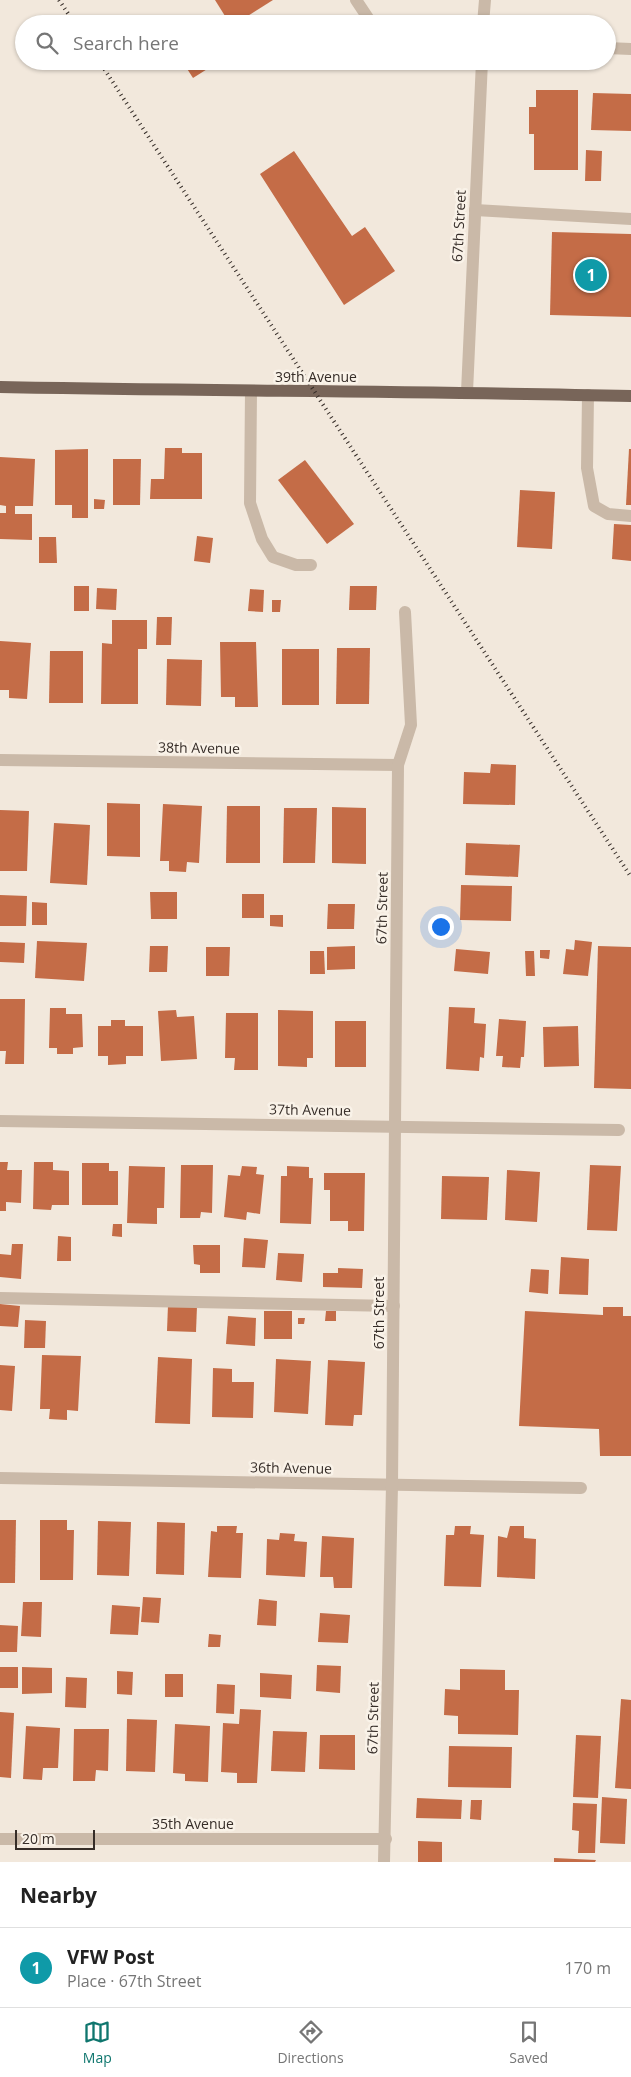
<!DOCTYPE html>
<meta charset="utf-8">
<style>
:root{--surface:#fff;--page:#f2f2f2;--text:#222;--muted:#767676;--line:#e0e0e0;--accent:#0f766e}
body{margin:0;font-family:"Open Sans",sans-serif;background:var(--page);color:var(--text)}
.scale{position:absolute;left:15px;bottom:12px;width:80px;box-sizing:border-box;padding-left:5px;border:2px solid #362d28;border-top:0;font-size:14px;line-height:18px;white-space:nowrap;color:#362d28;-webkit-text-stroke:4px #f9f2e8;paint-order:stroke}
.you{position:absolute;left:440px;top:926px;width:18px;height:18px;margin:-12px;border:4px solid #fff;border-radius:50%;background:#1a73e8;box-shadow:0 0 0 8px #1a73e833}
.badge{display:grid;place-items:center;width:32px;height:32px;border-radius:50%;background:var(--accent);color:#fff;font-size:16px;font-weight:700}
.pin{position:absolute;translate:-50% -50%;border:2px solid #fff;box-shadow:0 1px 5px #0006}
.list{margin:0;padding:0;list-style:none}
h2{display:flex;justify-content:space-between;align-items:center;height:65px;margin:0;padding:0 20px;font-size:21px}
h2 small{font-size:16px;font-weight:400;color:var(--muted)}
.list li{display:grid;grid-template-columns:32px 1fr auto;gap:15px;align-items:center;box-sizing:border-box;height:80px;padding:0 20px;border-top:1px solid var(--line)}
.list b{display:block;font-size:19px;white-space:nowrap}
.list p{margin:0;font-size:16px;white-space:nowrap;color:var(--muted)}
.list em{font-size:16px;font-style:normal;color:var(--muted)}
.icon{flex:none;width:28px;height:28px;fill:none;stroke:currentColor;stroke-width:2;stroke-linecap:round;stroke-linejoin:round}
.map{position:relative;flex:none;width:631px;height:1862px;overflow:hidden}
.search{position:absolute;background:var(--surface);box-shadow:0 1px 4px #0004;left:15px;right:15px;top:15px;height:55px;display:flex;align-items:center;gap:12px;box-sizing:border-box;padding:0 18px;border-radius:28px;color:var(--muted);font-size:19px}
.sheet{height:145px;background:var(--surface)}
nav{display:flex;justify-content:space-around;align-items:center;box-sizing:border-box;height:70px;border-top:1px solid var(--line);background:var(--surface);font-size:14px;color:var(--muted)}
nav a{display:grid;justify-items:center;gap:2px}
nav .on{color:var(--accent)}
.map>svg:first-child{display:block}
.building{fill:#c46c47}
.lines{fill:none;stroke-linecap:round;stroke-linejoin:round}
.minor{stroke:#cab9a8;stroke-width:12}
.major{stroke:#786559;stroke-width:12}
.rail{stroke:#362d28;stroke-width:4;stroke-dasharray:1 4;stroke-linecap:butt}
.labels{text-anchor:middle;stroke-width:5;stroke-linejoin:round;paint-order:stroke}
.street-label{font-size:14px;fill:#362d28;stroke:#f9f2e8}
</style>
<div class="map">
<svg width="631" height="1862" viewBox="0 0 631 1862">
<rect width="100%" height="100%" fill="#f2e8dc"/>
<g class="building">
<path d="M215 0H273L235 24H230Z"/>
<path d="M182 61H220L193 78Z"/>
<path d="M536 90H578V170H534V134H529V107H536Z"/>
<path d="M593 93 631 94V131L591 130Z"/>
<path d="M586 150 602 151 601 181H585Z"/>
<path d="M294 151 352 236 365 227 395 271 344 305 260 174Z"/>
<path d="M552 232 631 234V317L550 315Z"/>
<path d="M165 448H182V453H202V499H150L151 479H164Z"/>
<path d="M88 449V518H72V505H55V450Z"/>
<path d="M629 449H631V505H626Z"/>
<path d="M0 457 35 459 33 506H15V514H32V540L0 539V513H6V506L0 505Z"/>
<path d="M113 459H141L140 505H113Z"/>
<path d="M305 460 354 524 327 544 278 480Z"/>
<path d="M520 490 555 492 552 549 517 547Z"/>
<path d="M94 499 105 500 104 509H94Z"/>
<path d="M614 524 631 525V561L612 559Z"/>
<path d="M197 536 213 538 210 563 194 561Z"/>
<path d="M39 537H56L57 563H39Z"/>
<rect x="74" y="586" width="15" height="25"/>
<path d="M350 586H377L376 610H349Z"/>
<path d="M97 588 117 589 116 610 96 609Z"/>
<path d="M250 589 264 590 263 612 248 611Z"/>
<path d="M272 600H281L280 612H272Z"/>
<path d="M157 617H172L171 645H156Z"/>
<path d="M112 620H147V649H138V704H101L102 643 112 644Z"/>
<path d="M0 641 31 643 27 699 9 698V690H0Z"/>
<path d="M220 642H256L258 707H235V697H221Z"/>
<path d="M337 648H370L369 704H336Z"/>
<rect x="282" y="649" width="37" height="56"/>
<path d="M50 651H83V703H49Z"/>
<path d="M167 659 202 660 201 706 166 705Z"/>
<path d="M491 764 516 765 515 805 463 804 464 772 490 773Z"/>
<path d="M107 803 140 804V857L107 856Z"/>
<path d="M163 804 202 806 199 863 187 862 186 872 169 871V861H160Z"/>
<path d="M227 806H260V863H226Z"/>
<path d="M332 807 366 808V864L332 863Z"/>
<path d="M284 808H317L315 863H283Z"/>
<path d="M0 810 29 811 27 871H0Z"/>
<path d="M54 823 90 825 87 885 50 883Z"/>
<path d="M466 843 520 845 518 877 465 875Z"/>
<path d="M461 885 512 886 511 921 460 920Z"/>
<path d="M150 892H177V919H151Z"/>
<rect x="242" y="894" width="22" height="24"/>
<path d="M0 895 27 896 26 926H0Z"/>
<path d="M32 902 47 903V925H32Z"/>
<path d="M328 904H355L354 929H327Z"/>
<path d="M270 915H283V927L270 926Z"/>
<path d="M575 940 592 942 588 976 563 974 566 949 574 950Z"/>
<path d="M37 941 87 943 84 981 35 978Z"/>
<path d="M0 942 25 943 24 963 0 962Z"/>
<path d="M150 946H168L167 972H149Z"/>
<path d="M355 946V969L327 970V947Z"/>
<path d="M598 946 631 947V1089L594 1088Z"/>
<path d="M206 947H230L229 976H206Z"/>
<path d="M456 949 490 952 488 974 454 971Z"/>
<path d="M540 950H550L549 959 540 958Z"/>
<path d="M310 951H324L325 974H310Z"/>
<path d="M525 951H534L535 976H526Z"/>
<path d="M0 999H25L24 1064H5L6 1051H0Z"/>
<path d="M449 1007 475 1008 474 1023 486 1024 484 1058 480 1057 479 1071 446 1069Z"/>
<path d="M50 1008H66V1014H82L83 1047 73 1048V1054H57V1048H49Z"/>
<path d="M176 1010 177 1017 194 1016 197 1059 161 1061 158 1011Z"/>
<path d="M278 1010 313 1011V1058H307V1067L278 1066Z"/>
<path d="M226 1013H258V1070H234L235 1058H225Z"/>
<path d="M499 1019 526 1021 524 1057H521L520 1068 502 1067 503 1056H496Z"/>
<path d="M111 1020H125V1026H143V1056H126V1064L108 1065V1056H98V1026H111Z"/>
<rect x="335" y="1021" width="31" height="46"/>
<path d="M578 1026 579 1066 544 1067 543 1027Z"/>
<path d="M0 1162H8L7 1170H22L21 1203 6 1202V1211H0Z"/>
<path d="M34 1162H53V1170L69 1171V1205H52L51 1210 33 1209Z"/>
<path d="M82 1163H109V1171H118V1205H82Z"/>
<path d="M181 1165H213L212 1213 201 1212 200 1218H180Z"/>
<path d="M590 1165 621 1166 617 1231 587 1230Z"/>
<path d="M129 1166 165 1167 164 1208H157V1224L127 1223Z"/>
<path d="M242 1166 257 1167 256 1174 264 1175 260 1214 247 1212 246 1220 224 1217 228 1175 240 1176Z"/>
<path d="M287 1166 309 1167V1178H313L311 1224 280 1223 281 1176H287Z"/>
<path d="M507 1170 540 1172 537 1222 505 1220Z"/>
<path d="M324 1173H365L364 1231H348V1221H330V1190H324Z"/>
<path d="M442 1176 489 1177 487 1220 441 1219Z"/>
<path d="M113 1224H122V1237L112 1236Z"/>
<path d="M58 1236 71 1237V1261H57Z"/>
<path d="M244 1238 268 1240 265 1268 242 1267Z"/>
<path d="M12 1244H23L21 1279 0 1277V1254L11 1255Z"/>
<path d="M193 1245H220V1273H200V1265L194 1264Z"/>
<path d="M278 1253 304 1254 302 1282 276 1280Z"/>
<path d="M561 1257 589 1259 588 1295 559 1294Z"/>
<path d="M338 1268 363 1269 362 1288 323 1287V1273H338Z"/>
<path d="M531 1269 549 1270 548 1294 529 1292Z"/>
<path d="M0 1304 20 1306 18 1327 0 1326Z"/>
<path d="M168 1305 197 1306 196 1332 167 1331Z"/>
<path d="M603 1307H623V1316H631V1456H600L599 1429 519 1426 525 1311 603 1315Z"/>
<rect x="264" y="1311" width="28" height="28"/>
<path d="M326 1311H336V1321H325Z"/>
<path d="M228 1316 256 1318 255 1346 226 1344Z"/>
<path d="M298 1318H305L304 1324H298Z"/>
<path d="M25 1320 46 1321 45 1348H24Z"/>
<path d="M42 1355 81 1356 78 1411 67 1410V1420L49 1419 50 1409H40Z"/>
<path d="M158 1357 192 1359 190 1424 155 1423Z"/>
<path d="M276 1359 311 1361 308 1414 274 1412Z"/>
<path d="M328 1360 365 1362 362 1415H354L353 1426 325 1425Z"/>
<path d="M0 1365 15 1366 12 1411 0 1410Z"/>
<path d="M213 1368 232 1369V1382H254L253 1418 212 1417Z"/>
<path d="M0 1520H16L15 1583H0Z"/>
<path d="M40 1520H67V1530H74L73 1580H40Z"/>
<path d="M98 1521 131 1522 129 1576 97 1575Z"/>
<path d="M157 1522 185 1523 184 1575 156 1574Z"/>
<path d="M217 1526H237L236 1533H243L241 1578 208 1577 211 1531 217 1532Z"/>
<path d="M455 1526H471L470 1534 484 1535 481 1587 444 1586 446 1535H454Z"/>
<path d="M510 1526H524V1538L536 1539 535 1579 497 1577 498 1536 507 1538Z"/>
<path d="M280 1533 295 1534 294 1541 307 1542 305 1577 266 1575 267 1539 279 1540Z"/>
<path d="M322 1536 354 1538 352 1588H334L333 1577H320Z"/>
<path d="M143 1597 161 1598 159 1623 141 1622Z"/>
<path d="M259 1599 277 1601 276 1626 257 1625Z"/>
<path d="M23 1602H42L41 1637 21 1636Z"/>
<path d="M112 1605 140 1607 138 1635 110 1634Z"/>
<path d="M320 1613 350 1615 348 1643 318 1642Z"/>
<path d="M0 1625 18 1626 17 1652H0Z"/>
<path d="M209 1634 221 1635 220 1647H208Z"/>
<path d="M317 1665 341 1666 340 1693 316 1691Z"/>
<rect x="0" y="1667" width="18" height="21"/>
<path d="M22 1667 52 1668V1693L22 1694Z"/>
<path d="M460 1669 505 1670V1690H519L518 1735 458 1734V1716L444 1715 445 1689 460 1690Z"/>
<path d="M117 1671 133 1672 132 1695 117 1694Z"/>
<path d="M260 1673 292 1675 291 1699 260 1697Z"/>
<rect x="165" y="1674" width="18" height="23"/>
<path d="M66 1677 87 1678 86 1708 65 1707Z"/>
<path d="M217 1684 235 1685 234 1714 216 1713Z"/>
<path d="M621 1699 631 1700V1789L615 1788Z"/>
<path d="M240 1709 261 1710 257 1783H237V1773L221 1772 223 1723 239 1724Z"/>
<path d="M0 1712 14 1713 11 1778 0 1777Z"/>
<path d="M127 1719 157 1720 155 1772 126 1771Z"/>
<path d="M175 1724 210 1726 208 1782 185 1781V1774L173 1773Z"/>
<path d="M26 1726 60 1728 58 1768H43L42 1780 23 1779Z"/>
<path d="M74 1729H109L108 1771 96 1770 95 1781H73Z"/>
<path d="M273 1731 307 1732 305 1772 271 1771Z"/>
<path d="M320 1735H355V1770L319 1769Z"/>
<path d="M576 1735 601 1736 598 1798 573 1797Z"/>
<path d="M449 1746 512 1747 511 1788 448 1787Z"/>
<path d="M602 1797 627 1799 625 1844 600 1843Z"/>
<path d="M417 1798 462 1800 461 1819 416 1818Z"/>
<path d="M471 1800H482L481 1820 470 1819Z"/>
<path d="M573 1803 597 1804 595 1853H578L579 1831 572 1830Z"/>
<path d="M418 1841 442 1842V1862H418Z"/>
<path d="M554 1858 596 1860 595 1862H554Z"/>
</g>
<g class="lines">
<g class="minor">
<path d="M356 0 372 24"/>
<path d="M483 24 485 0"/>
<path d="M607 48 631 49"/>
<path d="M475 210 631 219"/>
<path d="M251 391 250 503 262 539 273 557 296 565H311"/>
<path d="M467 392 482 61"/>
<path d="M588 395 587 468 594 506 608 514 631 516"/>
<path d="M0 760 398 765"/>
<path d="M0 1121 619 1130"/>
<path d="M0 1298 394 1306"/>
<path d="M0 1478 581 1488"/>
<path d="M0 1839H386"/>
<path d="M384 1862 392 1485 398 765 411 725 405 612"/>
</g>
<path class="major" d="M0 387C210 391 421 391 631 396"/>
<g class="rail">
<path d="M59 0 75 24"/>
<path d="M99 61 631 877"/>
</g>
</g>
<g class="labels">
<g class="street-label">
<text transform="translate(459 226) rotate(-87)" y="5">67th Street</text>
<text x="316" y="382">39th Avenue</text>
<text transform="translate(199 748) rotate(1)" y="5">38th Avenue</text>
<text transform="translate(382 908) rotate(-89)" y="5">67th Street</text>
<text transform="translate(310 1110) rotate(1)" y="5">37th Avenue</text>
<text transform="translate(379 1313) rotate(-90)" y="5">67th Street</text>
<text transform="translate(291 1468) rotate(1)" y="5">36th Avenue</text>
<text transform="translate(373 1718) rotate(-89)" y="5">67th Street</text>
<text x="193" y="1829">35th Avenue</text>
</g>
</g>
</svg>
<div class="scale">20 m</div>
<div class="you"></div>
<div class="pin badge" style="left:591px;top:275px;background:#0f9aa8">1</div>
<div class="search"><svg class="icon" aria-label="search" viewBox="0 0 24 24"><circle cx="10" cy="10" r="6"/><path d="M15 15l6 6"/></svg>Search here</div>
</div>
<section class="sheet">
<h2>Nearby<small></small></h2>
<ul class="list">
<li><span class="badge" style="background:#0f9aa8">1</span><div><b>VFW Post</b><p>Place · 67th Street</p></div><em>170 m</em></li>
</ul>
</section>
<nav>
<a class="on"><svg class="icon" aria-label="map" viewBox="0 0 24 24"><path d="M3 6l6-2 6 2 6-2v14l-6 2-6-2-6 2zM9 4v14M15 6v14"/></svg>Map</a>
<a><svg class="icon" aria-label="directions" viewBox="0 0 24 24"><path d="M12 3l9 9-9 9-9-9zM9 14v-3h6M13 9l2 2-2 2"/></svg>Directions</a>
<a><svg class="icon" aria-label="saved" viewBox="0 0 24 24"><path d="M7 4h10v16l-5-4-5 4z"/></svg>Saved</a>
</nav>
